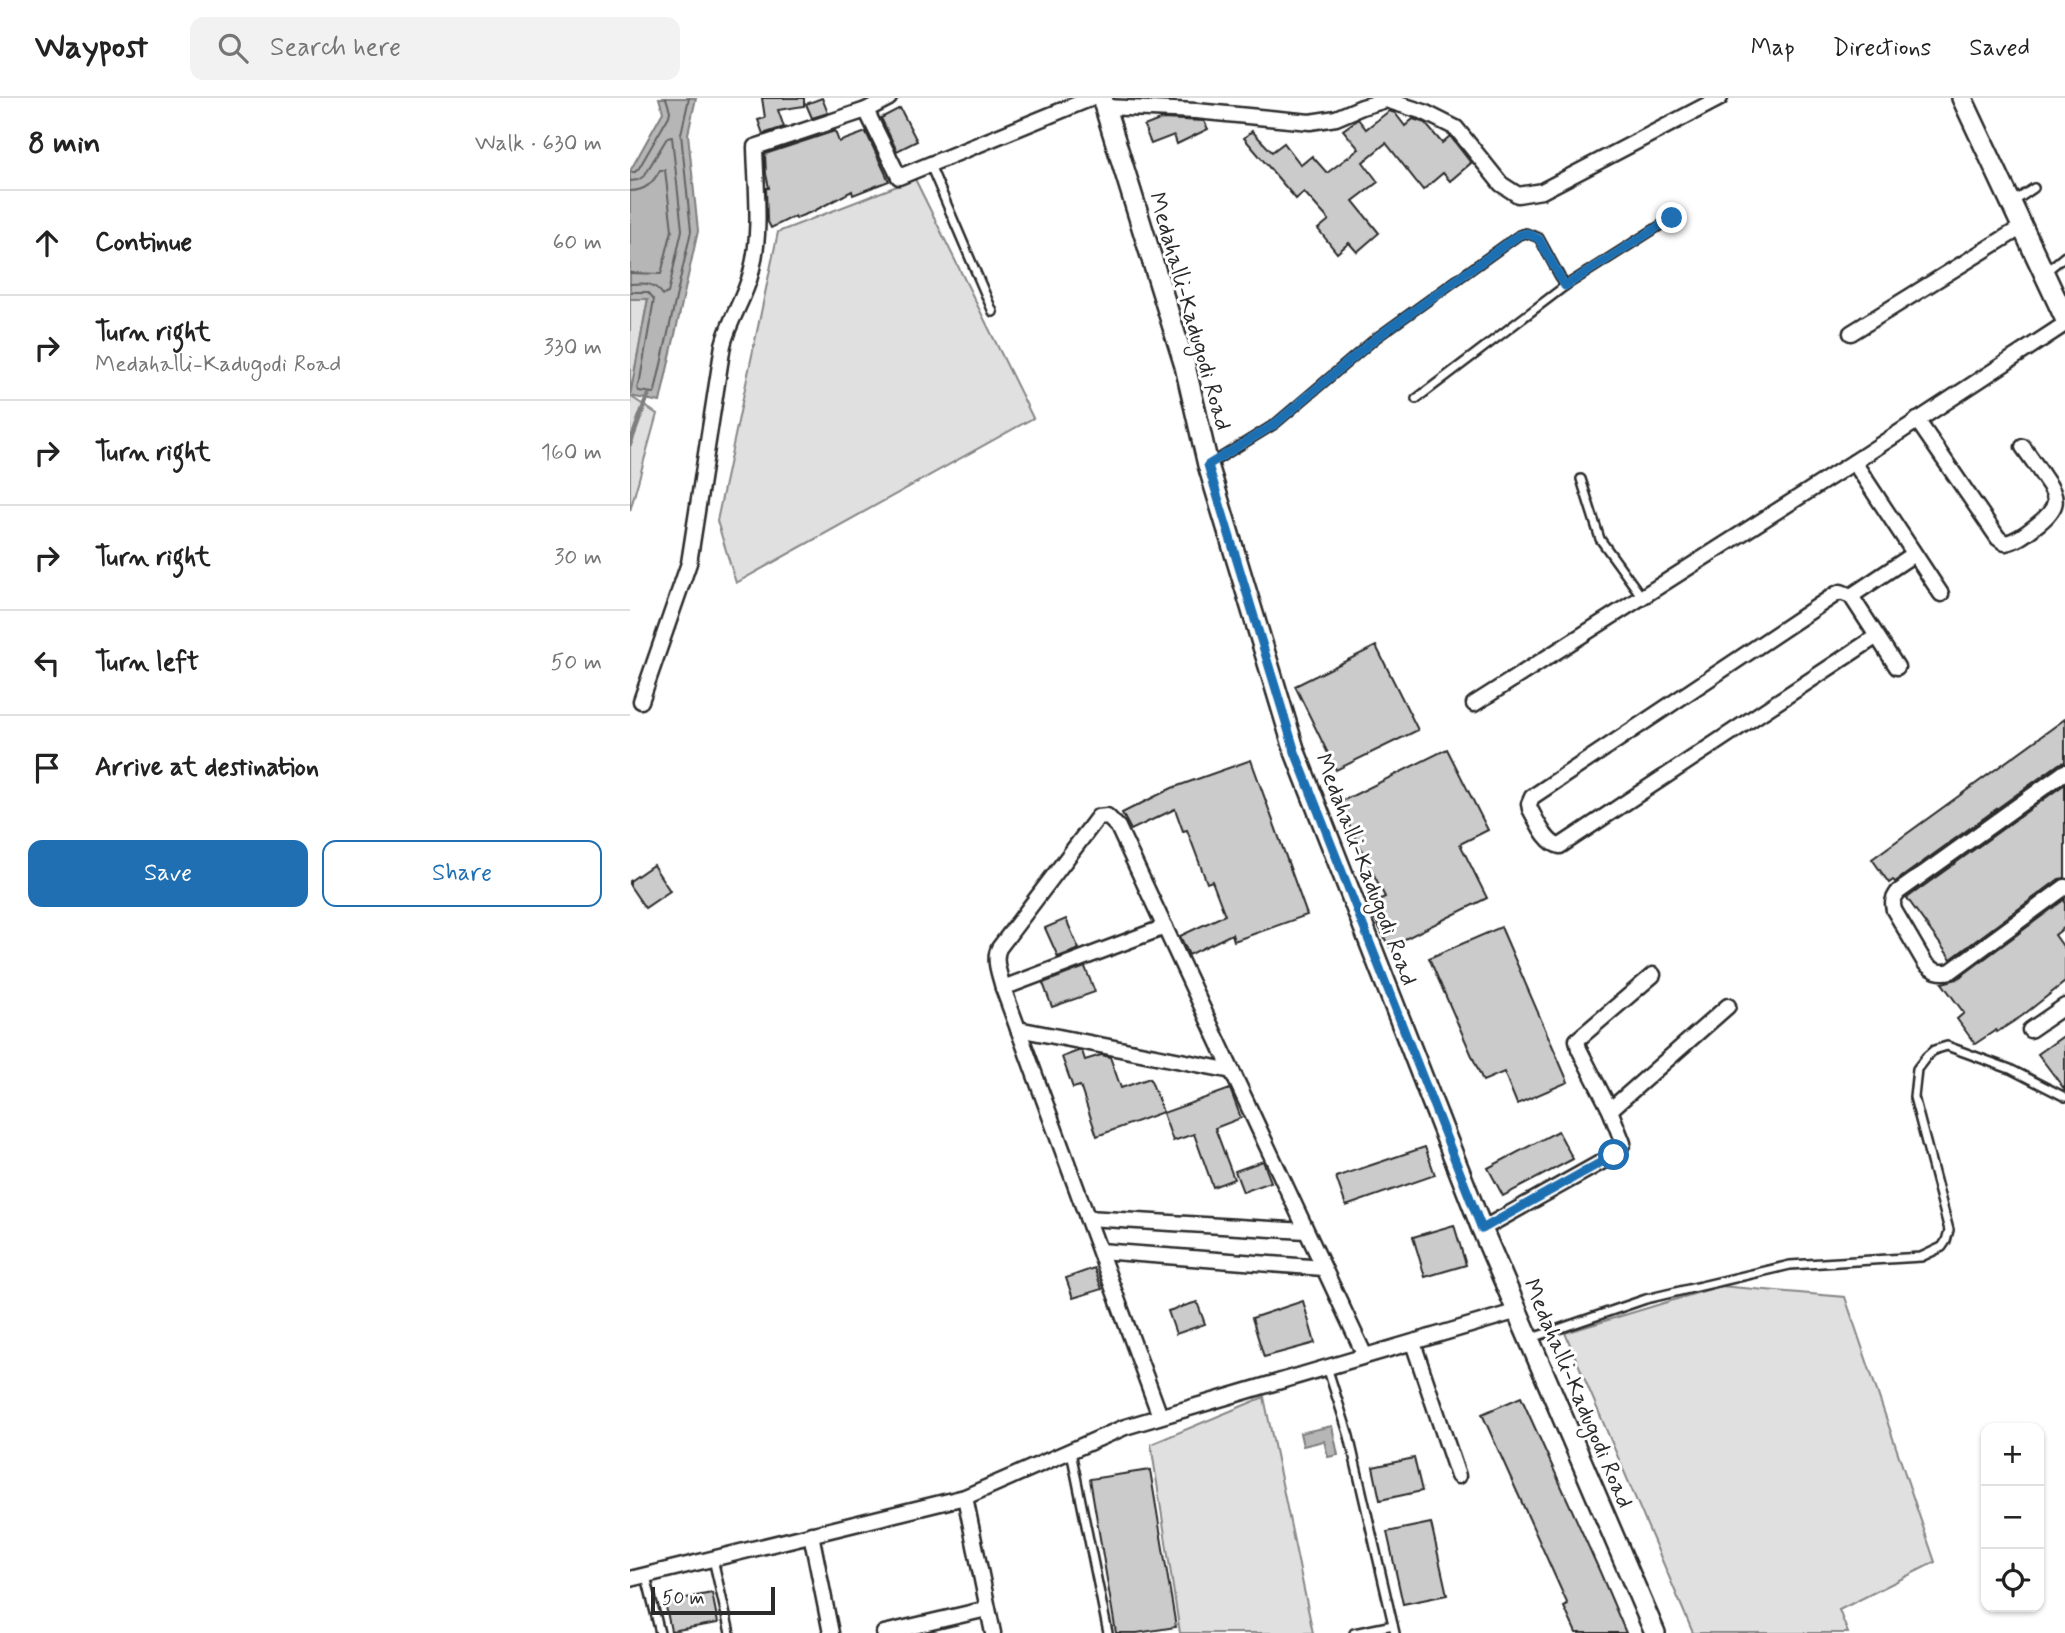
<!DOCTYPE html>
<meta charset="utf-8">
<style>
:root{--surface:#fff;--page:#f2f2f2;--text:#222;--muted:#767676;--line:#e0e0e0;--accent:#1f6fb2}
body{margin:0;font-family:Mynerve,sans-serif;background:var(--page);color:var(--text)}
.controls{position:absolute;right:21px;bottom:21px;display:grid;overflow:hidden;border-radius:14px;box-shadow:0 2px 5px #0004}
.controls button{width:63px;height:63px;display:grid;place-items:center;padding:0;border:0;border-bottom:2px solid var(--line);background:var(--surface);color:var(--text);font:35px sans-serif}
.scale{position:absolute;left:21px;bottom:18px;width:124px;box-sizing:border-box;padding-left:7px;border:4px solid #2b2b2b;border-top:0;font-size:19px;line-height:24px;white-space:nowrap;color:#2b2b2b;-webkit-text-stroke:5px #fff;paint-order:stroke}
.stop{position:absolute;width:21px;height:21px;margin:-16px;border:5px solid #1f6fb2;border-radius:50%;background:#fff}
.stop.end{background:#1f6fb2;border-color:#fff;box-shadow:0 2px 7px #0008}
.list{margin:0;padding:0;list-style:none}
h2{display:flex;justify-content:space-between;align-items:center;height:91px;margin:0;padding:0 28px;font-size:30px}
h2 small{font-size:23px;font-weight:400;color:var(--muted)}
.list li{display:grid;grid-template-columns:46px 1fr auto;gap:21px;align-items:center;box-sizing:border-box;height:105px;padding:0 28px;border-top:2px solid var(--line)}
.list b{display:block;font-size:26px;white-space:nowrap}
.list p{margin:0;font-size:23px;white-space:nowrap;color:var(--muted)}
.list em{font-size:23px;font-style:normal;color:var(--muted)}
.actions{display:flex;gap:14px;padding:21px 28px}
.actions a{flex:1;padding:16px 0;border:2px solid var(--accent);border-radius:14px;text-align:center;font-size:24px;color:var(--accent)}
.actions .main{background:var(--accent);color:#fff}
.icon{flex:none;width:38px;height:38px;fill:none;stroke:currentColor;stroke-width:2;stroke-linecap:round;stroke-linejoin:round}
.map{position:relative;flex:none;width:1435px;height:1535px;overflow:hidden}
header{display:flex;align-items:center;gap:42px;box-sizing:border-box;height:98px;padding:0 35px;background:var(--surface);border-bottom:2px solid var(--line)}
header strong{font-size:33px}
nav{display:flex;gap:38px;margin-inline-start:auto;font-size:24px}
.search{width:490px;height:63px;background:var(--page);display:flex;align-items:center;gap:18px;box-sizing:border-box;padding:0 24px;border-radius:14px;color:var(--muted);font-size:26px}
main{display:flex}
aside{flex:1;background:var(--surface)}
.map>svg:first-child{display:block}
.green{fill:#e0e0e0;stroke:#868686;stroke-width:2}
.water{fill:#b6b6b6;stroke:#7e7e7e;stroke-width:2}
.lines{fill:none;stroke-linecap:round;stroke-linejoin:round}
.shore{stroke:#636363;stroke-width:2}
.stream{stroke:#7e7e7e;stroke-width:5}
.building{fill:#cbcbcb;stroke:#2b2b2b;stroke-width:2}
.lane-casing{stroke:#2b2b2b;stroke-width:12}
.street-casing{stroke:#2b2b2b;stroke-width:19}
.secondary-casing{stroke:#2b2b2b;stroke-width:24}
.lane{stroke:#fff;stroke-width:7}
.street{stroke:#fff;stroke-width:14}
.secondary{stroke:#fff;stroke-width:19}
.route{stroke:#1f6fb2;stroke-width:9}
.labels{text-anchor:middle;stroke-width:6;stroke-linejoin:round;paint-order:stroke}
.street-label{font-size:23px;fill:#2b2b2b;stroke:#fff}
</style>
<header>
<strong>Waypost</strong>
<div class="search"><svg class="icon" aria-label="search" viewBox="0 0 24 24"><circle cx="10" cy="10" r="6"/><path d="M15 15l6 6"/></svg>Search here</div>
<nav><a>Map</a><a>Directions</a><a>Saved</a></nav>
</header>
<main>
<aside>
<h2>8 min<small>Walk · 630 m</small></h2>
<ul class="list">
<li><svg class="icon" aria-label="ahead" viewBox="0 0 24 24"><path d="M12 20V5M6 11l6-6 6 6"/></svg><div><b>Continue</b></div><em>60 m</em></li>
<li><svg class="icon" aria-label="right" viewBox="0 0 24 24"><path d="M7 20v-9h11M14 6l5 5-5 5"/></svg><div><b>Turn right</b><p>Medahalli-Kadugodi Road</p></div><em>330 m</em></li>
<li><svg class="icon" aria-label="right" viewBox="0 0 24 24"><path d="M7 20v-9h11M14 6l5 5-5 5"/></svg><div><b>Turn right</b></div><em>160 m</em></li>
<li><svg class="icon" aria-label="right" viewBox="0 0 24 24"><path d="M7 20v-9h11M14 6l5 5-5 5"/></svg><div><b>Turn right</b></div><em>30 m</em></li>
<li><svg class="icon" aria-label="left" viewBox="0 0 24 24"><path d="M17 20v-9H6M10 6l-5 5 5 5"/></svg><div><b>Turn left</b></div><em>50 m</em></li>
<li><svg class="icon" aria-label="arrive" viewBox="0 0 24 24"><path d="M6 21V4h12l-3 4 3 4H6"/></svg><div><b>Arrive at destination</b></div></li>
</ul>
<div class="actions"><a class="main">Save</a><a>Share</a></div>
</aside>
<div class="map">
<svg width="1435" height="1535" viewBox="0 0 1435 1535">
<rect width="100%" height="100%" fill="#fff"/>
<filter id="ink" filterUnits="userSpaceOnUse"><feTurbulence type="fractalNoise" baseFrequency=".0143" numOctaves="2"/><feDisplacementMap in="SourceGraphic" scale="14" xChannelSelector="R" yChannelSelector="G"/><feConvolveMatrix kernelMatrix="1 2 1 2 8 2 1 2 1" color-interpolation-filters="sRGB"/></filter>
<g filter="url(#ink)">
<g class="green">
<path d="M285 81 403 320 106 485 87 423 148 134Z"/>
<path d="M18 200 0 298 27 316 0 413V201Z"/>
<path d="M1090 1188 1215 1199 1305 1464 1209 1512 1218 1535H1063L935 1235Z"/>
<path d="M634 1299 683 1535H550L521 1346Z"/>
</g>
<g class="water">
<path d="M29 0H66L58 36 68 133 30 304 0 298 18 201H0V73L33 14Z"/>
<path d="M702 1328 708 1357 698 1359 694 1343 673 1348 670 1335Z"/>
</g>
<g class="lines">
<g class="shore">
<path d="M0 74H5L9 70 39 18 40 13 36 0"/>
<path d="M0 83 8 82 14 78 37 40 42 39 52 132 38 195 33 197C24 184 15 185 0 186"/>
<path d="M0 93C15 93 23 85 30 72H35L42 132 31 176 0 175"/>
<path d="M0 194H18L24 201 10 282 7 290 9 293 23 295 25 293 61 133 51 36 59 0"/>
</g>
<path class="stream" d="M0 346 18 297"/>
</g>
<g class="building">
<path d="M132 0H174V8L148 12 154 29 133 36 128 22 135 20Z"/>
<path d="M192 0 198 15 182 20 176 6Z"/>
<path d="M270 10 287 43 267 53 251 20Z"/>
<path d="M759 13 765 15 775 28 783 21 795 25 812 45 820 38 841 65 820 83 813 75 793 92 756 45 733 64 748 84 723 103 749 135 727 154 719 145 707 155 688 131 699 122 674 94 666 101 614 40 622 33 642 54 654 45 671 67 682 58 697 75 729 51 713 32 728 21 736 31Z"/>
<path d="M532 21 574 23 578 31 547 46 544 37 521 46 514 28Z"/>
<path d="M205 33 209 44 236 34 259 83 223 97 222 93 184 113 166 120 165 118 141 130 137 122 136 90H139L136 76 135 56Z"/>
<path d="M746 548 788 632 706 672 665 588Z"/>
<path d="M1435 621V664L1429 666 1265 784 1263 782 1259 785 1242 761Z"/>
<path d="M817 651 858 732 830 746 857 800 759 849 738 807 755 799 708 705Z"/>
<path d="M621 662 677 817 604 843 602 836 559 857 550 838 595 817 582 783 577 785 557 732 553 733 545 711 501 732 492 715 542 690Z"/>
<path d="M1435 686V780L1429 781 1321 861 1277 800Z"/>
<path d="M23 767 40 793 15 810 0 788V783Z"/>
<path d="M1435 801V829L1425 837 1435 851V884L1392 918 1367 934 1366 932 1345 946 1327 921 1334 915 1312 885 1327 881Z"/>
<path d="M436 821 449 851 428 859 415 830Z"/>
<path d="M871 829 938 984 887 1006 874 974 853 983 799 860Z"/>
<path d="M455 869 465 894 422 909 413 885Z"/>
<path d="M1435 937V992L1408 956Z"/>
<path d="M448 953H452L455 962 471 957 480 959 491 990 520 980 533 1014 467 1038 450 988 443 990 432 959Z"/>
<path d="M600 991 611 1020 585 1030 604 1081 583 1089 564 1036 543 1043 533 1015Z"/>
<path d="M928 1033 943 1061 873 1098 858 1070Z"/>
<path d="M795 1049 805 1077 716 1108 706 1079Z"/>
<path d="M633 1063 641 1084 613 1094 605 1073Z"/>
<path d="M824 1127 836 1167 795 1179 783 1139Z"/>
<path d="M464 1170 472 1191 443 1200 436 1180Z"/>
<path d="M673 1203 685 1245 634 1259 622 1220Z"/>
<path d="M567 1204 575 1226 546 1236 538 1213Z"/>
<path d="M891 1299 970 1474 996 1535H946L934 1509 938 1507 852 1316Z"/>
<path d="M784 1360 792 1393 750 1402 743 1369Z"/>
<path d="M520 1372 546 1529 507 1535H486L460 1381Z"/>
<path d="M801 1425 817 1497 773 1506 757 1434Z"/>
<path d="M82 1495 88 1525 41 1533 35 1504Z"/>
</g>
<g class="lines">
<defs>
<g id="lane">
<path d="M300 67 363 214"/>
<path d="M1382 105 1404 90"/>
<path d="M1414 175 1435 158"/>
<path d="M786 301 935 188 1042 120"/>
<path d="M580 366 645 326 746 240 889 137 896 135 909 140 935 188"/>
<path d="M951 381 970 441 1012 499"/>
<path d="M902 1240 1016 1201 1160 1167 1291 1159 1312 1149 1316 1143 1319 1132 1284 999 1287 971 1297 958 1304 952 1317 948 1380 971 1435 999"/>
<path d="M697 1269 719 1338 765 1535"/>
<path d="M441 1354 478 1535"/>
<path d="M83 1461 100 1535"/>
<path d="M16 1478 30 1535"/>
<path d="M724 1535 763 1527"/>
</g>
<g id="street">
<path d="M475 9 566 13 680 24 706 20 732 9 756 2 794 14 826 30 871 86 888 97 912 93 1090 0"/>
<path d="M236 12 269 79 462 0"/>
<path d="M1221 235 1392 129"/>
<path d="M1287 322 1368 440 1375 445C1388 443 1399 433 1408 426 1428 410 1430 401 1415 381 1408 370 1401 360 1393 349"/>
<path d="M1224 364 1311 496"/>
<path d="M1221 498 1284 456"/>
<path d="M1247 538 930 748C916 746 907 723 900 711L899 706 902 699 1206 496 1211 494 1221 498 1267 569"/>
<path d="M11 603 59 465 93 247C99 222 115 200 121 175 132 135 126 90 125 49L236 12 259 0"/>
<path d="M844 606 1224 364 1435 226"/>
<path d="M1435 674 1268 794C1263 801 1262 804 1264 812L1295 865C1303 873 1310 876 1321 873L1435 789"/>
<path d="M373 890 535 829"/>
<path d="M388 931 602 973"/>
<path d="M1400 932 1435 908"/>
<path d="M980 1012 1098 908"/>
<path d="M457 1120 676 1133"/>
<path d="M852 1131 984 1057 993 1045 980 1012 949 951 947 942 1023 877"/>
<path d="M470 1153 693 1170"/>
<path d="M783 1245 828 1378"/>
<path d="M530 1318 373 890C370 877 363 862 369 850L468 719 477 718 488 729 735 1258"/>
<path d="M335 1399 363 1535"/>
<path d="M181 1436 201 1535"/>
<path d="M0 1481 335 1399 495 1329 888 1213"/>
<path d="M254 1535 357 1511"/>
</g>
<g id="secondary">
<path d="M472 0 555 268 578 367 665 654 852 1131 1025 1535"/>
<path d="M1332 0 1435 220"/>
</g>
</defs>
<use href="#lane" class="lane-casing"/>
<use href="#street" class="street-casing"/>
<use href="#secondary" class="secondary-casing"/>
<use href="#lane" class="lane"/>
<use href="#street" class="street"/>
<use href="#secondary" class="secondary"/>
</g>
</g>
<g class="lines" filter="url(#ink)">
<path class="route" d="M984 1057 852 1131 665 654 578 367 645 326 746 240 889 137 897 135 909 141 935 188 1042 120"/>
</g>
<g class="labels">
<g class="street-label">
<text transform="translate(561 213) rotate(74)" y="8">Medahalli-Kadugodi Road</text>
<text transform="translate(737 771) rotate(69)" y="8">Medahalli-Kadugodi Road</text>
<text transform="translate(949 1295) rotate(67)" y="8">Medahalli-Kadugodi Road</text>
</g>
</g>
</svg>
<div class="controls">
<button>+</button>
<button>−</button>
<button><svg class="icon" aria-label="locate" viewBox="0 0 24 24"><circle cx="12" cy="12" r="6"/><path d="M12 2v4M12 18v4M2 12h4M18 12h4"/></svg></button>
</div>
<div class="scale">50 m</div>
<div class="stop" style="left:984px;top:1057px"></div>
<div class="stop end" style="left:1042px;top:120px"></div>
</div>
</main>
